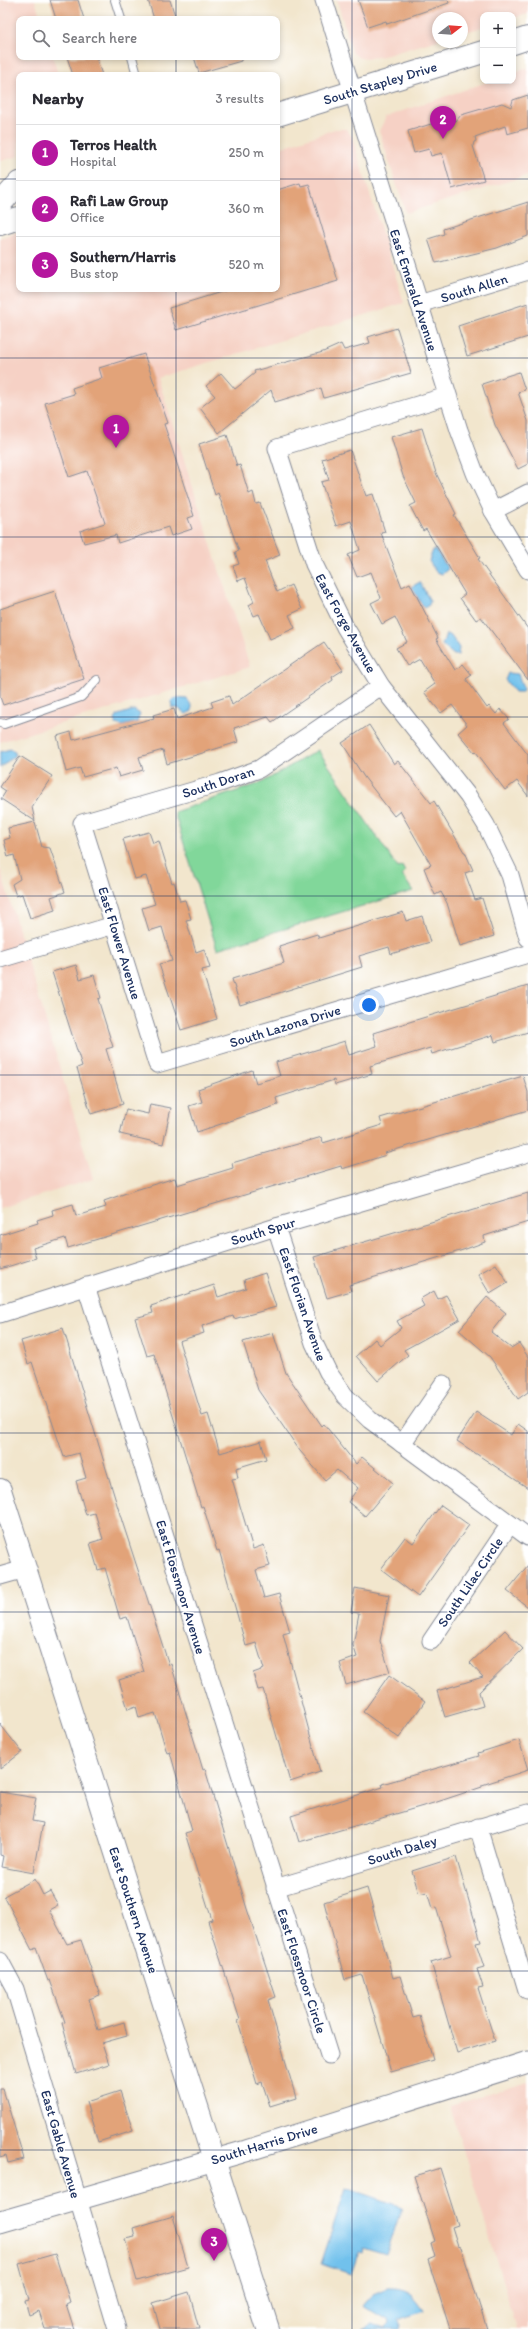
<!DOCTYPE html>
<meta charset="utf-8">
<style>
:root{--surface:#fff;--page:#f7f7f7;--text:#2b2b33;--muted:#7c7c81;--line:#e1e1e2;--accent:#b5179e}
body{margin:0;font-family:Itim,sans-serif;background:var(--page);color:var(--text)}
.controls{position:absolute;right:12px;top:12px;display:grid;overflow:hidden;border-radius:8px;box-shadow:0 2px 6px #0003}
.controls button{width:36px;height:36px;display:grid;place-items:center;padding:0;border:0;border-bottom:1px solid var(--line);background:var(--surface);color:var(--text);font:20px sans-serif}
.compass{position:absolute;left:432px;top:12px;width:36px;height:36px;border-radius:50%;background:var(--surface);box-shadow:0 2px 6px #0003;rotate:73deg}
.you{position:absolute;left:369px;top:1005px;width:14px;height:14px;margin:-10px;border:3px solid #fff;border-radius:50%;background:#1a73e8;box-shadow:0 0 0 6px #1a73e833}
.badge{display:grid;place-items:center;width:26px;height:26px;border-radius:50%;background:var(--accent);color:#fff;font-size:13px;font-weight:700}
.pin{position:absolute;translate:-50% -33px;filter:drop-shadow(0 1px 2px #0008)}
.pin::after{content:'';position:absolute;top:21px;width:14px;height:12px;background:inherit;clip-path:polygon(0 0,100% 0,50% 100%)}
.list{margin:0;padding:0;list-style:none}
h2{display:flex;justify-content:space-between;align-items:center;height:52px;margin:0;padding:0 16px;font-size:17px}
h2 small{font-size:13px;font-weight:400;color:var(--muted)}
.list li{display:grid;grid-template-columns:26px 1fr auto;gap:12px;align-items:center;box-sizing:border-box;height:56px;padding:0 16px;border-top:1px solid var(--line)}
.list b{display:block;font-size:15px;white-space:nowrap}
.list p{margin:0;font-size:13px;white-space:nowrap;color:var(--muted)}
.list em{font-size:13px;font-style:normal;color:var(--muted)}
.icon{flex:none;width:22px;height:22px;fill:none;stroke:currentColor;stroke-width:2;stroke-linecap:round;stroke-linejoin:round}
.map{position:relative;flex:none;width:528px;height:2329px;overflow:hidden}
.search{position:absolute;background:var(--surface);box-shadow:0 2px 6px #0003;left:16px;top:16px;width:264px;height:44px;display:flex;align-items:center;gap:10px;box-sizing:border-box;padding:0 14px;border-radius:8px;color:var(--muted);font-size:15px}
.panel{position:absolute;background:var(--surface);box-shadow:0 2px 6px #0003;left:16px;top:72px;width:264px;height:220px;border-radius:8px}
.map>svg:first-child{display:block}
.built{fill:#f6d1c5}
.green{fill:#81d79a;stroke:#4e837c}
.water{fill:#71c1ec;stroke:#4678a5}
.building{fill:#e2a379}
.lines{fill:none;stroke-linecap:round;stroke-linejoin:round}
.service-casing{stroke:#868a96;stroke-width:10}
.minor-casing{stroke:#868a96;stroke-width:19}
.tertiary-casing{stroke:#868a96;stroke-width:23}
.secondary-casing{stroke:#868a96;stroke-width:24}
.service{stroke:#fff;stroke-width:8}
.minor{stroke:#fff;stroke-width:17}
.tertiary{stroke:#fff;stroke-width:21}
.secondary{stroke:#fff;stroke-width:22}
.grid{fill:none;stroke:#1b2f5e;stroke-width:1;stroke-opacity:0.55}
.labels{text-anchor:middle;stroke-width:3;stroke-linejoin:round;paint-order:stroke}
.street-label{font-size:14px;fill:#1b2f5e;stroke:#fff}
</style>
<div class="map">
<svg width="528" height="2329" viewBox="0 0 528 2329">
<rect width="100%" height="100%" fill="#fff"/>
<filter id="ink" filterUnits="userSpaceOnUse"><feTurbulence type="fractalNoise" baseFrequency=".025" numOctaves="2"/><feDisplacementMap in="SourceGraphic" scale="8" xChannelSelector="R" yChannelSelector="G"/><feConvolveMatrix kernelMatrix="1 2 1 2 8 2 1 2 1" color-interpolation-filters="sRGB"/></filter>
<filter id="wash" filterUnits="userSpaceOnUse"><feTurbulence type="fractalNoise" baseFrequency=".012" numOctaves="4" result="noise"/><feDisplacementMap in="SourceGraphic" scale="16" xChannelSelector="R" yChannelSelector="G"/><feGaussianBlur stdDeviation="0.9" result="paint"/><feColorMatrix in="noise" values="0 0 0 0 0 0 0 0 0 0 0 0 0 0 0 0 0 1.4 0 .05"/><feComposite in="paint" operator="in"/></filter>
<g filter="url(#wash)">
<rect width="100%" height="100%" fill="#f2e6cd"/>
<g class="built">
<path d="M0 0H35L41 19H19V57H53L58 75H19V156L0 161Z"/>
<path d="M337 0H528V14L513 18V15H483V27L462 33V18H438V40L380 57 359 58 352 52Z"/>
<path d="M528 68V175L406 213 379 131 386 117 490 81H513V73Z"/>
<path d="M335 129H346L352 137 404 303 158 378 250 667 0 742V238L19 232V289H277V149Z"/>
<path d="M0 868 93 1179 0 1208Z"/>
<path d="M528 2082V2329H517L450 2106Z"/>
</g>
<path class="green" d="M318 750 398 868 402 866 405 872 402 875 413 891 217 949 174 812 261 783Z"/>
<g class="water">
<path d="M433 550H436L448 569 442 574 436 572 429 561Z"/>
<path d="M420 582 430 601 429 605 424 608 411 587Z"/>
<path d="M446 634 451 636 459 648 458 655H454L442 645Z"/>
<path d="M508 673 518 674 523 688 522 692H515L505 680Z"/>
<path d="M177 698 187 699 192 706V711L186 714 178 708H172L171 701Z"/>
<path d="M134 710 140 714 137 722 122 726 116 724 115 720 118 715Z"/>
<path d="M10 749 15 752V755L0 768V752Z"/>
<path d="M346 2188 402 2207 386 2255 363 2248 362 2252 359 2251 351 2274 321 2264Z"/>
<path d="M387 2288C405 2287 416 2295 424 2311L398 2320 401 2325 400 2329H362L372 2324 385 2328 389 2324 388 2321 363 2306 373 2294Z"/>
</g>
<g id="blocks">
<g class="building">
<path d="M50 0H78L84 19H56Z"/>
<path d="M148 0H170L176 19H154Z"/>
<path d="M358 0H448L449 3 387 24 386 21 368 27Z"/>
<path d="M67 57H96L102 75H73Z"/>
<path d="M194 57H241V61L199 73Z"/>
<path d="M528 95V128L507 134 505 126 475 137 476 141 474 142 473 146 484 180 452 189 442 153 431 156 429 149 414 153 408 131 451 118 456 121 461 115 502 103 511 107 513 100Z"/>
<path d="M300 183 301 186 309 184 338 281 176 330 169 308 231 289H277V190Z"/>
<path d="M528 202V236L497 248 436 263 428 239 444 234 443 229Z"/>
<path d="M528 303V337L467 356 458 326Z"/>
<path d="M397 328 411 373 324 398 321 388 275 402 271 390 219 433 200 408 215 396 206 386 221 373 235 389 255 373 254 371 323 352 341 344 344 350 370 343 368 337Z"/>
<path d="M144 354 168 423 164 424 194 516 188 518 192 529 171 536 168 527 118 543 116 535 84 543 80 531 105 523 87 471 69 477 45 403 74 394 72 388 102 378 99 368Z"/>
<path d="M519 372 525 390 518 392 528 421V464L518 469 495 425 482 384Z"/>
<path d="M422 428 436 473 456 514 454 515 480 558 478 559 528 629V680L481 617 476 620 460 598 465 594 426 529 423 531 410 506 416 503 403 476 391 437Z"/>
<path d="M227 435 237 466 240 465 249 494 253 492 256 504 260 503 280 555 265 561 277 592 291 585 302 609 289 615 295 628 270 639 259 614 254 616 249 605 254 602 245 578 238 581 233 566 239 564 235 552 239 551 218 493 215 495 199 444Z"/>
<path d="M350 450 366 496 373 494 385 532 381 533 402 587 410 583 438 638 436 639 455 670 463 664 472 675 466 679 487 708 489 706 496 714 500 709 509 719 504 723 528 755V796L517 781 505 790 476 752 475 753 458 733 467 725 452 705 441 713 424 692 435 684 420 659 407 666 396 648 407 642 395 617 382 624 371 603 381 598 371 572 357 577 348 555 360 550 351 521 336 526 321 482 329 480 322 459Z"/>
<path d="M55 591 84 679 3 705 0 697V609Z"/>
<path d="M324 642 343 670 332 677 333 680 272 722 268 717 234 728 238 742 167 764 163 750 139 757 143 770 119 777 116 768 83 777 80 768 66 772 57 736 71 732 73 740 154 718 153 715 174 709 177 719 213 707 211 702 229 696 232 705Z"/>
<path d="M369 725 394 764 398 761 431 803 434 801 464 852H465L473 870 465 873 475 900 482 898 494 936 460 946 447 903 441 892 435 895 424 868 431 865 400 811 394 816 364 777 342 743Z"/>
<path d="M20 756 52 776 32 807 35 821 1 799 6 791 0 787Z"/>
<path d="M35 822 42 847 50 848 65 892 51 897 55 910 30 918 22 894 16 896 12 884 20 879 14 855 8 857 4 840 10 838 8 828Z"/>
<path d="M149 832 153 843 159 841 172 883 174 882 180 901 185 900 191 919 186 920 196 952 204 949 210 968 202 970 217 1019 181 1030 159 964 172 961 162 927 149 931 142 908 155 904 146 876 135 879 123 839Z"/>
<path d="M403 912 406 921 422 916 430 942 391 954 389 947 359 956 362 967 240 1005 232 979 284 963 279 946 317 934 319 938Z"/>
<path d="M76 965 80 979 94 975 101 998 98 999 113 1047 106 1049 123 1104 91 1114 77 1068 82 1066 52 972Z"/>
<path d="M528 986V1032L495 1042 493 1035 432 1054 430 1048 370 1066 372 1074 335 1085 334 1080 276 1098 278 1105 197 1132 189 1106 202 1102 198 1089 252 1070 256 1083 280 1076 276 1062 345 1041 349 1055 377 1046 373 1033Z"/>
<path d="M523 1076 528 1092V1110L385 1153 386 1155 342 1169 341 1166 68 1248 65 1238 33 1248 36 1258 0 1269V1235L38 1223 37 1220 53 1215 52 1210 73 1204 76 1216 106 1207 104 1201 132 1191 175 1178 177 1185 233 1168 232 1163 322 1137 323 1143 382 1125 380 1118Z"/>
<path d="M150 1104 171 1108 163 1144 120 1134 126 1109 148 1114Z"/>
<path d="M528 1193V1222L484 1236 485 1242 463 1250 349 1285 351 1291 327 1298 314 1257Z"/>
<path d="M496 1264 508 1283 490 1294 478 1274Z"/>
<path d="M265 1273 276 1307 234 1319 233 1316 202 1326 204 1333 179 1341 202 1416 208 1414 220 1453 261 1441 266 1459 236 1468 238 1478 232 1479 253 1549 264 1545 270 1566 256 1570 264 1598 279 1594 290 1632 283 1634 320 1772 290 1782 263 1689 258 1690 253 1673 264 1669 256 1643 246 1646 219 1550 217 1551 203 1506 201 1507 154 1354 147 1356 135 1318 153 1313 151 1306 214 1285 218 1297 246 1288 244 1280Z"/>
<path d="M434 1291 438 1299 446 1295 460 1319 404 1350 408 1355 378 1381 356 1356 375 1339 380 1345 401 1328 397 1321 424 1306 420 1299Z"/>
<path d="M487 1297 506 1313 491 1332 511 1348 519 1343 528 1357V1392L518 1399 490 1357 459 1330Z"/>
<path d="M63 1328 122 1521 169 1665 171 1664 203 1770 205 1769 247 1909 276 1997 268 2000 296 2098 270 2106 262 2082 257 2084 238 2021 240 2020 208 1921 212 1920 185 1833 192 1831 170 1752 167 1753 155 1713 139 1718 136 1706 128 1709 119 1680 144 1672 127 1617 120 1619 105 1568 98 1570 90 1543 103 1539 95 1513 86 1515 76 1481 86 1478 79 1453 64 1457 32 1362 28 1364 21 1341Z"/>
<path d="M273 1333 286 1373 322 1426 324 1424 356 1464 362 1457 393 1483 365 1516 348 1502 358 1488 337 1470 325 1480 300 1451 258 1390 243 1342Z"/>
<path d="M476 1412 511 1435 518 1424 528 1431V1488L457 1441Z"/>
<path d="M441 1505 469 1525 418 1597 381 1569 405 1537 413 1543Z"/>
<path d="M528 1565V1607L507 1591Z"/>
<path d="M355 1588 389 1595 380 1641 390 1672 346 1685 340 1663 357 1657 353 1645 359 1613 351 1612Z"/>
<path d="M505 1630 523 1649 479 1692 483 1706 445 1717 437 1691 483 1677 470 1663Z"/>
<path d="M389 1675 425 1701 399 1738 363 1712Z"/>
<path d="M0 1724 22 1752 0 1769Z"/>
<path d="M519 1740 528 1770 482 1785V1787L437 1802 299 1842 291 1816 383 1787 382 1784 479 1756 478 1753Z"/>
<path d="M0 1792 36 1798 32 1821 43 1823 34 1873 1 1867 3 1856 0 1855Z"/>
<path d="M456 1857 481 1942 476 1943 484 1967 477 1969 483 1987 478 1988 495 2041 457 2053 431 1962 451 1956 436 1907 432 1908 427 1892 419 1894 412 1871Z"/>
<path d="M35 1879 43 1895 50 1891 58 1905 49 1910 67 1944 81 1940 100 1995 89 1999 98 2030 124 2022 127 2036 102 2043 109 2064 76 2074 62 2023 65 2022 50 1980 48 1981 36 1948 32 1950 4 1896Z"/>
<path d="M367 1888 393 1978 400 1976 413 2018 420 2016 433 2060 391 2072 362 1975 345 1980 324 1902Z"/>
<path d="M0 2089H3L24 2159 8 2163 6 2155 0 2157Z"/>
<path d="M120 2091 133 2131 98 2142 86 2102Z"/>
<path d="M440 2168 458 2225 452 2227 458 2246 461 2247 487 2329H450L428 2260 435 2257 431 2243 435 2241 414 2176Z"/>
<path d="M173 2216 188 2267 137 2281 125 2239 135 2237 133 2228Z"/>
<path d="M55 2254 70 2302 66 2304 74 2329H45L39 2311 29 2315 25 2301 29 2300 19 2264Z"/>
<path d="M189 2292 199 2329H160L153 2303Z"/>
</g>
</g>
</g>
<g filter="url(#ink)">
<use href="#blocks" fill-opacity="0" stroke="#868a96" stroke-width="1"/>
<g class="lines">
<defs>
<g id="service">
<path d="M115 0 121 19"/>
<path d="M132 57 137 75"/>
<path d="M0 723 4 724 81 697 97 680"/>
</g>
<g id="minor">
<path d="M324 0 459 430 475 473 493 511 528 570"/>
<path d="M419 304 528 271"/>
<path d="M447 396 277 448 314 564 345 627 381 686 468 796 486 825 510 875 528 938"/>
<path d="M493 511 528 493"/>
<path d="M381 686 259 769 220 783 82 823 157 1064 528 954"/>
<path d="M0 959 114 925"/>
<path d="M276 1227 314 1343 328 1372 345 1396 370 1420 528 1537"/>
<path d="M86 1286 329 2055"/>
<path d="M0 1314 276 1227 528 1153"/>
<path d="M402 1444 443 1384"/>
<path d="M0 1576 25 1569"/>
<path d="M431 1641 510 1524"/>
<path d="M478 1827 527 1990"/>
<path d="M275 1888 528 1813"/>
<path d="M0 1961 15 1989 117 2329"/>
</g>
<path id="tertiary" d="M0 2222 246 2151 528 2062"/>
<g id="secondary">
<path d="M513 43 528 38"/>
<path d="M277 115 483 52"/>
<path d="M0 204 19 183"/>
<path d="M0 224 19 218"/>
<path d="M0 1490 268 2329"/>
</g>
</defs>
<use href="#service" class="service-casing"/>
<use href="#minor" class="minor-casing"/>
<use href="#tertiary" class="tertiary-casing"/>
<use href="#secondary" class="secondary-casing"/>
<use href="#service" class="service"/>
<use href="#minor" class="minor"/>
<use href="#tertiary" class="tertiary"/>
<use href="#secondary" class="secondary"/>
</g>
</g>
<path class="grid" d="M176 0V19M352 0V2329M176 57V75M0 179H19M277 179H528M176 289V2329M0 358H528M0 537H528M0 717H528M0 896H528M0 1075H528M0 1254H528M0 1433H528M0 1612H528M0 1792H528M0 1971H528M0 2150H528"/>
<g class="labels">
<g class="street-label">
<text transform="translate(380 83) rotate(-17)" y="5">South Stapley Drive</text>
<text transform="translate(474 288) rotate(-17)" y="5">South Allen</text>
<text transform="translate(414 290) rotate(72)" y="5">East Emerald Avenue</text>
<text transform="translate(346 623) rotate(61)" y="5">East Forge Avenue</text>
<text transform="translate(218 782) rotate(-18)" y="5">South Doran</text>
<text transform="translate(120 943) rotate(73)" y="5">East Flower Avenue</text>
<text transform="translate(285 1026) rotate(-17)" y="5">South Lazona Drive</text>
<text transform="translate(263 1231) rotate(-17)" y="5">South Spur</text>
<text transform="translate(303 1304) rotate(71)" y="5">East Florian Avenue</text>
<text transform="translate(470 1582) rotate(-56)" y="5">South Lilac Circle</text>
<text transform="translate(181 1587) rotate(73)" y="5">East Flossmoor Avenue</text>
<text transform="translate(402 1850) rotate(-17)" y="5">South Daley</text>
<text transform="translate(134 1910) rotate(72)" y="5">East Southern Avenue</text>
<text transform="translate(302 1971) rotate(72)" y="5">East Flossmoor Circle</text>
<text transform="translate(61 2144) rotate(74)" y="5">East Gable Avenue</text>
<text transform="translate(264 2144) rotate(-17)" y="5">South Harris Drive</text>
</g>
</g>
</svg>
<div class="controls">
<button>+</button>
<button>−</button>
</div>
<svg class="compass" viewBox="-18 -18 36 36"><path d="M0-13l5 13h-10z" fill="#e53935"/><path d="M0 13l5-13h-10z" fill="#7c7c81"/></svg>
<div class="you"></div>
<div class="pin badge" style="left:116px;top:448px">1</div>
<div class="pin badge" style="left:443px;top:139px">2</div>
<div class="pin badge" style="left:214px;top:2261px">3</div>
<div class="search"><svg class="icon" aria-label="search" viewBox="0 0 24 24"><circle cx="10" cy="10" r="6"/><path d="M15 15l6 6"/></svg>Search here</div>
<section class="panel">
<h2>Nearby<small>3 results</small></h2>
<ul class="list">
<li><span class="badge">1</span><div><b>Terros Health</b><p>Hospital</p></div><em>250 m</em></li>
<li><span class="badge">2</span><div><b>Rafi Law Group</b><p>Office</p></div><em>360 m</em></li>
<li><span class="badge">3</span><div><b>Southern/Harris</b><p>Bus stop</p></div><em>520 m</em></li>
</ul>
</section>
</div>
